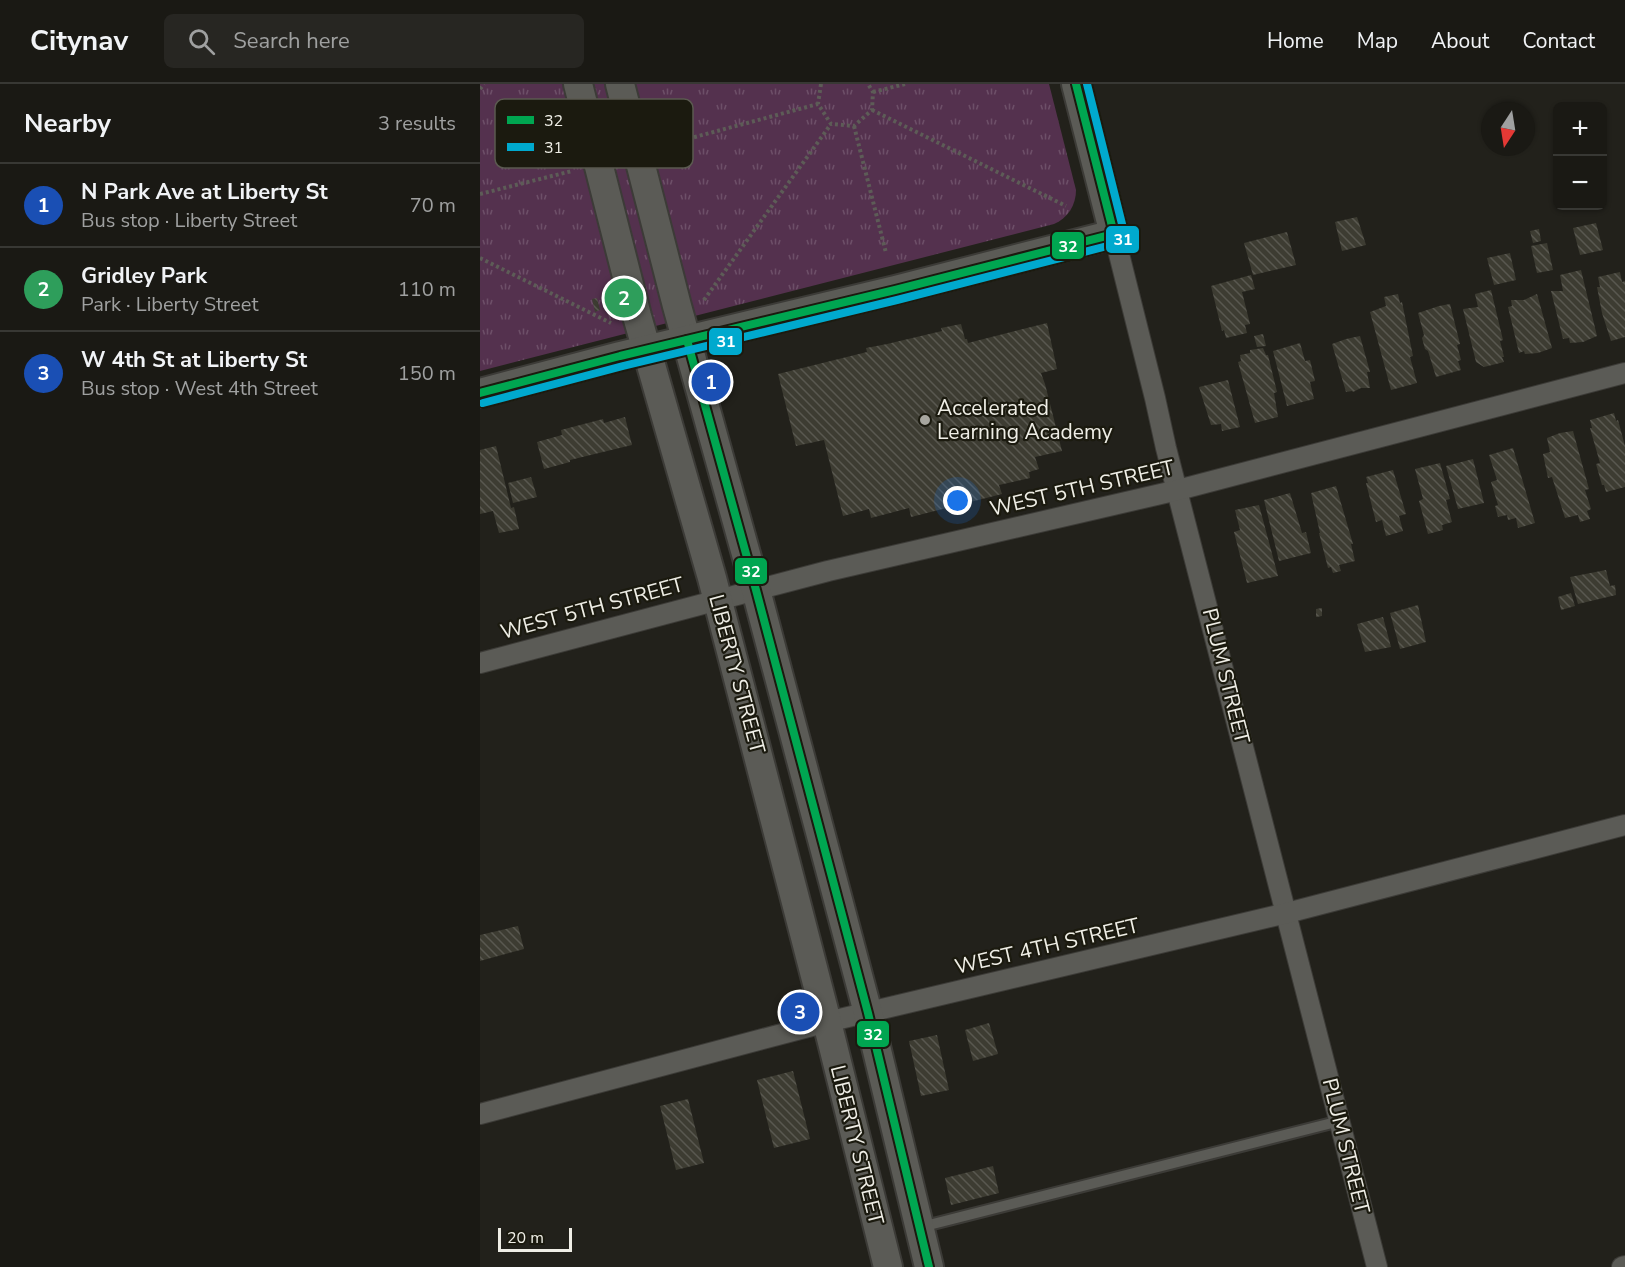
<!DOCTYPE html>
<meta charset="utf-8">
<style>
:root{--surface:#1a1914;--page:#272622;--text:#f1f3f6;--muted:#9fa0a0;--line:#383834;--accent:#a7a69f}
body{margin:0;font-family:"Nunito Sans",sans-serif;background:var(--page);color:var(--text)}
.controls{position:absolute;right:18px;top:18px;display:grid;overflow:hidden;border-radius:9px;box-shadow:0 2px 4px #0004}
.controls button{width:54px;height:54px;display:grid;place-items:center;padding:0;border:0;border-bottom:2px solid var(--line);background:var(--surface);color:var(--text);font:30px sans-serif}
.compass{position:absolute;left:1001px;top:18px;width:54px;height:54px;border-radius:50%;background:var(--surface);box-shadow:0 2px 4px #0004;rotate:192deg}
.scale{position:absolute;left:18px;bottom:15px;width:74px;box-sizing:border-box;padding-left:6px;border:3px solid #efeee6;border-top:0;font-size:16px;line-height:21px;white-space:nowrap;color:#efeee6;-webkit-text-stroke:4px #1b1a0f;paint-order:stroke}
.you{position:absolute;left:478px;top:417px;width:21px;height:21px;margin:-15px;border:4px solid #fff;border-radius:50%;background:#1a73e8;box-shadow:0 0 0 9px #1a73e833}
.badge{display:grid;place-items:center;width:39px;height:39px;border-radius:50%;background:var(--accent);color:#fff;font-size:20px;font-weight:700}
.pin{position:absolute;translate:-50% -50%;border:3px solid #fff;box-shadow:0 2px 6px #0006}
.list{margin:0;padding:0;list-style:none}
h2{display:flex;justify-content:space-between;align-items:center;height:78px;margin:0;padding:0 24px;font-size:26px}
h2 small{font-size:20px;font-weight:400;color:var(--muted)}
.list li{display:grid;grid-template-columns:39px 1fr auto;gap:18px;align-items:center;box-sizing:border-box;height:84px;padding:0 24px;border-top:2px solid var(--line)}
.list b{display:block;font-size:22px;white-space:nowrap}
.list p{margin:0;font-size:20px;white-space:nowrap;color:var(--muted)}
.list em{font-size:20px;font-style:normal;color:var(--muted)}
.icon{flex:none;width:33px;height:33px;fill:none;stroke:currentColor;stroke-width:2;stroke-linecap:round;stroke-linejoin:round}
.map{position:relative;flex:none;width:1145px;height:1183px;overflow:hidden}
header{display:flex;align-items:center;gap:36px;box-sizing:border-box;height:84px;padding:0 30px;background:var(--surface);border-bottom:2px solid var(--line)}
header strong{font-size:28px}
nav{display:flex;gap:33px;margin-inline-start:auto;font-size:21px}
.search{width:420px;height:54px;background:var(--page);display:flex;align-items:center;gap:15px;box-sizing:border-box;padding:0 21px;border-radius:9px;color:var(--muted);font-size:22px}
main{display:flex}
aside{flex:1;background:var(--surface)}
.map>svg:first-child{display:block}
.park{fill:url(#park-tufts)}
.building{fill:url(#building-back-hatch)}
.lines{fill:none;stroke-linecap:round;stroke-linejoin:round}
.lane-casing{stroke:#3c3b37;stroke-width:14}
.street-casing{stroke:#3c3b37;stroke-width:22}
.secondary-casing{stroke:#3c3b37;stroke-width:32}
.path{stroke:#5d5c57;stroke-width:4;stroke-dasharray:3 3;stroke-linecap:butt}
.lane{stroke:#5b5b56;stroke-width:10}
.street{stroke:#5b5b56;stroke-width:20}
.secondary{stroke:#5b5b56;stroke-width:28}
.bus-1-casing{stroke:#1b1a0f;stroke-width:12}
.bus-2-casing{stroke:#1b1a0f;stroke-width:12}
.bus-1{stroke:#00a651;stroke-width:8}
.bus-2{stroke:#00a9ce;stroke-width:8}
.poi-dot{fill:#a7a69f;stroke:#1b1a0f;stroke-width:2}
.labels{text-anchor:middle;stroke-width:4.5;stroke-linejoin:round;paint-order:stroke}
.poi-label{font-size:21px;fill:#efeee6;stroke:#1b1a0f;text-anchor:start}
.street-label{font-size:21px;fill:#efeee6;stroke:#1b1a0f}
.key{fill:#1b1a0f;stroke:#5b5a50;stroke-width:1.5}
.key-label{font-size:16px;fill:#efeee6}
.line-badge{stroke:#1b1a0f;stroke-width:2}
.badge-label{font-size:16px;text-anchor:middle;font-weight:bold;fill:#fff}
</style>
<header>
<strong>Citynav</strong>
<div class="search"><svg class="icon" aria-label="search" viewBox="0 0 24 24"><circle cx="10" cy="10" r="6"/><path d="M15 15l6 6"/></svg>Search here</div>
<nav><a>Home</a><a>Map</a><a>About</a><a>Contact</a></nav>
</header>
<main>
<aside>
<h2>Nearby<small>3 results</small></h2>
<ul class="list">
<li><span class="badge" style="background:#1a4fb4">1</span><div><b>N Park Ave at Liberty St</b><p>Bus stop · Liberty Street</p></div><em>70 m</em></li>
<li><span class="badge" style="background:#2e9e5b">2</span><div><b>Gridley Park</b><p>Park · Liberty Street</p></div><em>110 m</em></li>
<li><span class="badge" style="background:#1a4fb4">3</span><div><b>W 4th St at Liberty St</b><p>Bus stop · West 4th Street</p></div><em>150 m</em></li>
</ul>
</aside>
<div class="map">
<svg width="1145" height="1183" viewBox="0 0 1145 1183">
<defs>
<pattern id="park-tufts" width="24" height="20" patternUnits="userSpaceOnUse" patternTransform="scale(1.5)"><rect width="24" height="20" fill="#54314e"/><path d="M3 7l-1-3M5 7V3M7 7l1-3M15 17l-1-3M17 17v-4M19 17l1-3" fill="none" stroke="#6d4f68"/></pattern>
<pattern id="building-back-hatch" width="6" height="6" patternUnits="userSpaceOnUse" patternTransform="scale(1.5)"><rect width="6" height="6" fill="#3d3c32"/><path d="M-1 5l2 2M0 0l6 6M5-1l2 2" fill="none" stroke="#595850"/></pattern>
</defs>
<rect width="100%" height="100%" fill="#22211b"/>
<path class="park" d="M0 0H569L596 106C596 121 588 134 574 140L0 287Z"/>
<g class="building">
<path d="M877 133 886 161 862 167 855 138Z"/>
<path d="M1116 139 1123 166 1100 171 1093 144Z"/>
<path d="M1059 145 1061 157 1053 159 1050 147Z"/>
<path d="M807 148 816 181 773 191 764 159Z"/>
<path d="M1067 159 1073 186 1057 189 1051 162Z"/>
<path d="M1030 169 1036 196 1014 201 1007 174Z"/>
<path d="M1101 186 1117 252 1103 258 1090 259 1089 254 1083 255 1071 207H1083L1080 191Z"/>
<path d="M1140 188 1142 198 1145 197V253L1131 257 1122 229 1117 203H1120L1118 193Z"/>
<path d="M771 191 775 205 762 208 770 240 765 241 767 249 746 254 744 246 742 247 731 202Z"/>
<path d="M1011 206 1023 256 1020 257 1024 273H1022L1024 278 1004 283 996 278 983 225 998 223 995 210Z"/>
<path d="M918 210 920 219 922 218 933 272 930 273 937 299 911 306 890 228 906 222 904 213Z"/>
<path d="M1057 210 1072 264 1058 269 1045 270 1044 267 1039 269 1028 223 1032 222 1031 216H1044Z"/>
<path d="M117 214 120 226 115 228 112 215Z"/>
<path d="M970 220 980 260 977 261 981 276 978 277 981 286 956 293 948 267 945 265 942 254 944 251 938 229 959 222Z"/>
<path d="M567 239 577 285 561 289 565 300 582 367 555 373 559 385 549 388 550 394 519 401 522 410 431 433 429 424 391 434 389 425 363 432 344 356 316 362 298 290 387 268 386 264 407 260 462 247 461 244 481 240 485 255H487L488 259Z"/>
<path d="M783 250 786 262 777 263 774 252Z"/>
<path d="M880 252 890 288H887L890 304H881L873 308 872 307 866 308 852 260 866 255Z"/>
<path d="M820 259 825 277 830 276 835 297 830 298 834 315 807 322 793 267Z"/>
<path d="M783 264 786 271H788L797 308 794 309 798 333 775 339 758 278 761 277 760 271 770 269V266Z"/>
<path d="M748 296 760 343 742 347 741 340 731 341 719 303Z"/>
<path d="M1134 329 1136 337 1138 336 1145 362V403L1126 408 1124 401H1122L1116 380 1120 379 1110 344H1112L1110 336Z"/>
<path d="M145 333 152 361 90 376V378L64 385 57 358 82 351 81 346 123 335 124 339Z"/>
<path d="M1093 347 1109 405 1105 406 1111 425 1107 427 1110 435 1100 438 1098 431 1085 434 1072 393 1068 394 1063 370 1070 368 1067 354 1080 349Z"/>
<path d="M16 362 31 424 34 423 39 445 19 449 13 427 0 430V366Z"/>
<path d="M1033 364 1055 439 1038 444 1036 434 1028 436 1027 431 1018 433 1015 422 1018 421 1011 398 1017 396 1009 371Z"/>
<path d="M993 375 1004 419 978 425 966 382Z"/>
<path d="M960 379 970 415 966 416 972 438 962 441 963 446 948 450 939 417 943 415 935 385Z"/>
<path d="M913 386 926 430 919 432 923 447 906 452 902 436 896 438 886 399H888L886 393Z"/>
<path d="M51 393 57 413 33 419 28 399Z"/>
<path d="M856 402 873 460H871L875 477 859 481 861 487 853 489 851 483 848 484 839 449H840L831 409Z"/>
<path d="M810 409 822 449 826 448 831 469 799 477 784 416Z"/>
<path d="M779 421 798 492 767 499 754 448 760 446 755 426Z"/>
<path d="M1126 486 1130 502 1135 501 1136 511 1098 520 1090 493Z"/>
<path d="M1091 509 1095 522 1081 526 1078 513Z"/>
<path d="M938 521 946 558 920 565 910 529Z"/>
<path d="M842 524V532L836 533V525Z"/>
<path d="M903 533 911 563 885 568 877 540Z"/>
<path d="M38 842 44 865 0 877V851Z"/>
<path d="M509 939 518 970 493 977 485 946Z"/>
<path d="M457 951 469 1006 441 1012 429 957Z"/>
<path d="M313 987 330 1055 294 1064 277 996Z"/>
<path d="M208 1015 224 1079 196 1086 180 1022Z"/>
<path d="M513 1082 519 1109 471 1121 465 1094Z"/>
</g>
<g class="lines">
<defs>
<path id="lane" d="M441 1143 860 1037"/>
<g id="street">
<path d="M634 150 675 314 686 364 897 1183"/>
<path d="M0 579 348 487 698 406 1145 289"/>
<path d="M0 1030 347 938 807 829 1145 741"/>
<path d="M1142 1183 1145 1182"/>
</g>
<g id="secondary">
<path d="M98 0 157 232 232 494 347 938 408 1183"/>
<path d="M140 0 197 222 276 506 388 929 449 1183"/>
<path d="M0 309 140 272 415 206 634 150 596 0"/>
</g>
</defs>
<use href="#lane" class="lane-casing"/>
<use href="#street" class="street-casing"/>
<use href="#secondary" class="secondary-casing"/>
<g class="path">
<path d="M341 0 338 20 351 40 374 42 392 26 393 8 388 0"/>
<path d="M0 5 4 0"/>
<path d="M393 8 425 0"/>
<path d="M392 26 586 122"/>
<path d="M374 42 406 169"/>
<path d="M185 61 338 20"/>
<path d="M0 110 92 87"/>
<path d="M0 174 131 239"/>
<path d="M224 216 351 40"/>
</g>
<use href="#lane" class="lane"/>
<use href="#street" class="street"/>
<use href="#secondary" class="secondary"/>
<defs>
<g id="bus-1">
<path d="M207 256 276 506 388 929 449 1183"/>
<path d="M0 309 140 272 415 206 634 150 596 0"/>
</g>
<path id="bus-2" d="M3 319 143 282 417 216 639 159 643 155 644 148 607 0"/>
</defs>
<use href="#bus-1" class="bus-1-casing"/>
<use href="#bus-2" class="bus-2-casing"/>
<use href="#bus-1" class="bus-1"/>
<use href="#bus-2" class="bus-2"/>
</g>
<circle class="poi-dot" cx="445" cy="336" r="6"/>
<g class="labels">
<g class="poi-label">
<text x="457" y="331">Accelerated<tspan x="457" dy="24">Learning Academy</tspan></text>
</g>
<g class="street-label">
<text transform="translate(602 404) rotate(-13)" y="7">WEST 5TH STREET</text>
<text transform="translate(112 524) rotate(-15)" y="7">WEST 5TH STREET</text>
<text transform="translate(257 590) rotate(75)" y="7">LIBERTY STREET</text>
<text transform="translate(746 592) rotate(76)" y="7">PLUM STREET</text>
<text transform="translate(567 862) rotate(-13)" y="7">WEST 4TH STREET</text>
<text transform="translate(377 1061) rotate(76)" y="7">LIBERTY STREET</text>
<text transform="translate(866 1062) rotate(76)" y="7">PLUM STREET</text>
</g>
</g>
<rect x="15" y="15" width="198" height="69" rx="9" class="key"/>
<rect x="27" y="32" width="27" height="8" fill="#00a651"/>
<rect x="27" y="59" width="27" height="8" fill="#00a9ce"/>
<g class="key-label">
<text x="64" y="42">32</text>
<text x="64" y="69">31</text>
</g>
<g class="line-badge">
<rect x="625" y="141" width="35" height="29" rx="6" fill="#00a9ce"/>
<rect x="571" y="147" width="34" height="29" rx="6" fill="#00a651"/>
<rect x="228" y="243" width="35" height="29" rx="6" fill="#00a9ce"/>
<rect x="254" y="473" width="34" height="28" rx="6" fill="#00a651"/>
<rect x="376" y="936" width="34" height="28" rx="6" fill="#00a651"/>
</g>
<g class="badge-label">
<text x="643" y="161">31</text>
<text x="588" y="168">32</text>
<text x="246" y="263">31</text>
<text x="271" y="493">32</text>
<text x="393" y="956">32</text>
</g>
</svg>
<div class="controls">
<button>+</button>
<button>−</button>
</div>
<svg class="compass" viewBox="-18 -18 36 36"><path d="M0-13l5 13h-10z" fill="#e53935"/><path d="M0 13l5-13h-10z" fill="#9fa0a0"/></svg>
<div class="scale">20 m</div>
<div class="you"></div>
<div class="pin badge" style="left:231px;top:298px;background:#1a4fb4">1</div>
<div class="pin badge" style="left:144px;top:214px;background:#2e9e5b">2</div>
<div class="pin badge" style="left:320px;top:928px;background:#1a4fb4">3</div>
</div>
</main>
